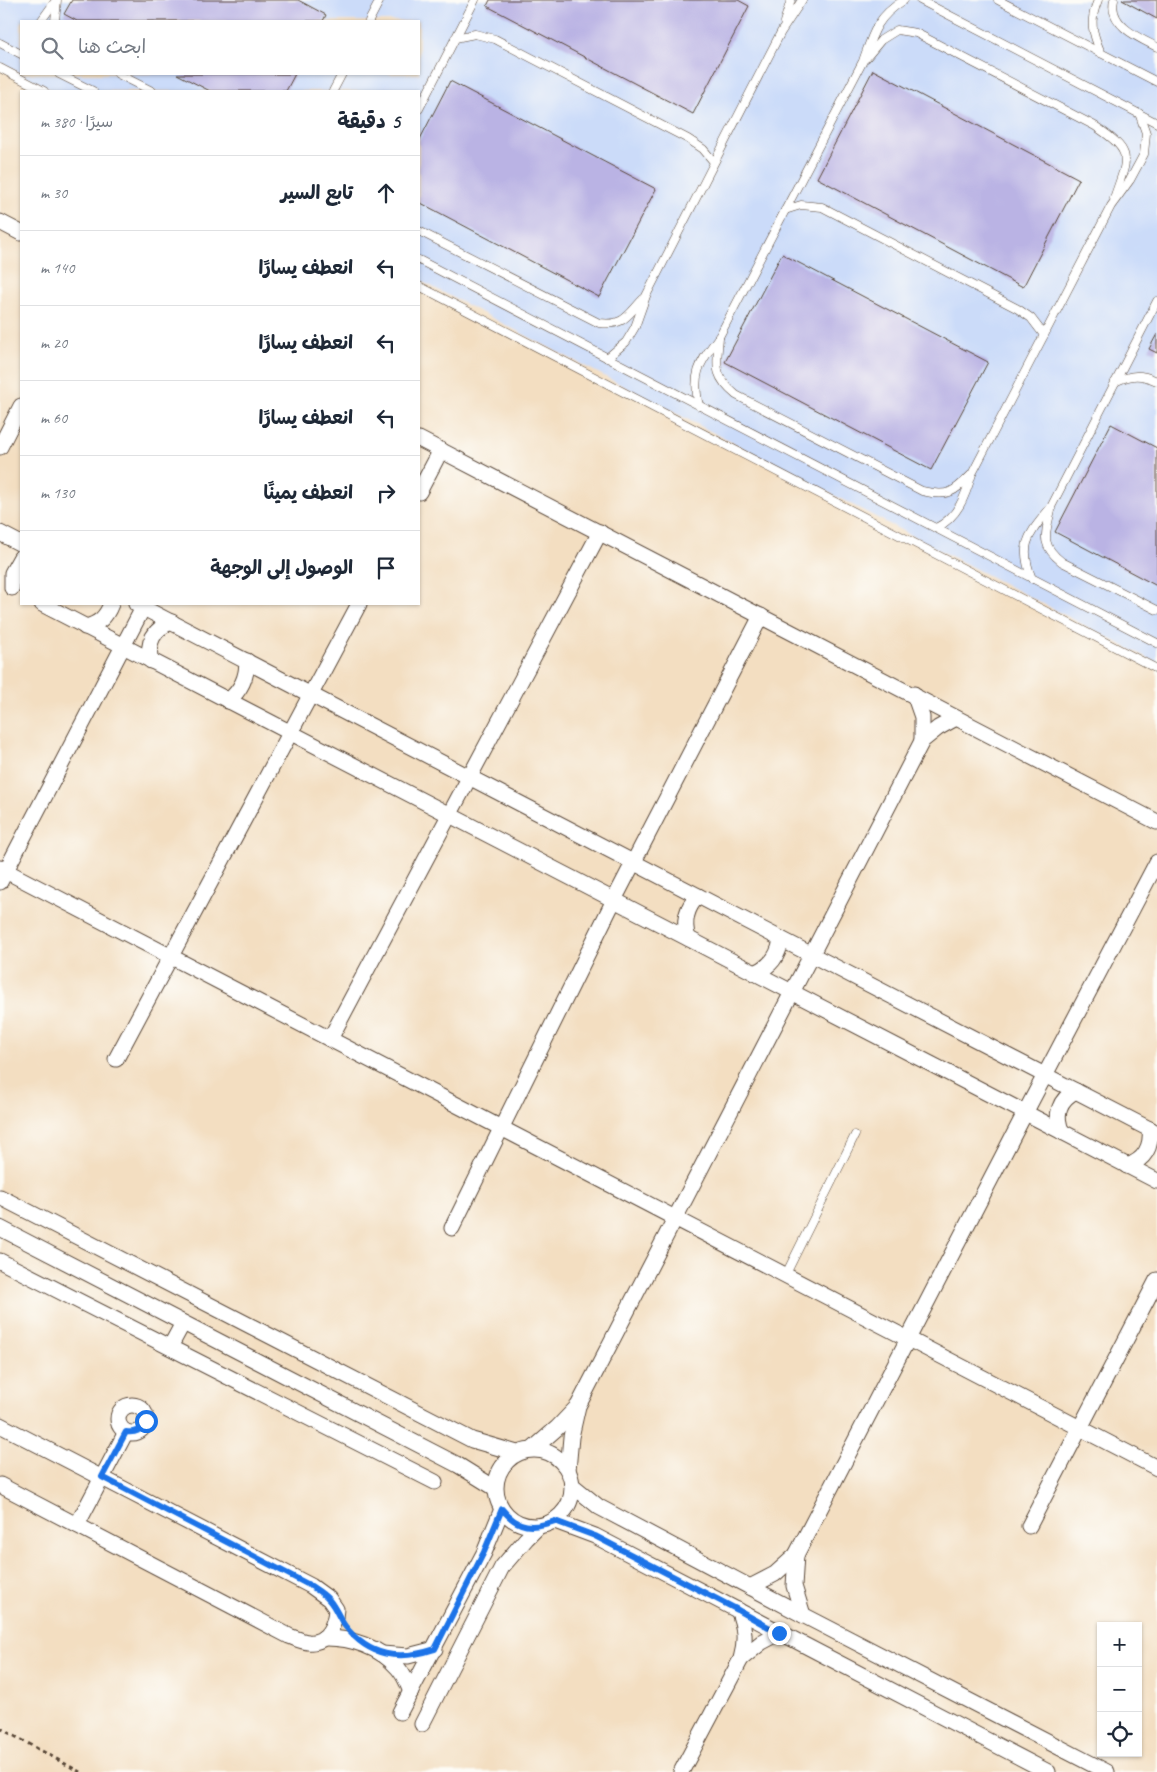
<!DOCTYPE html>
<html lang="ar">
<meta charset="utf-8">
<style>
:root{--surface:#fff;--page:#f6f6f7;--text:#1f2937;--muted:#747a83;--line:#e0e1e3}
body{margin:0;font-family:Caveat,"Playpen Sans Arabic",sans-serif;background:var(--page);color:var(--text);direction:rtl}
.controls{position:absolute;right:15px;bottom:15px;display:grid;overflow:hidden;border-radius:0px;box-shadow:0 1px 4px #0004}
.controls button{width:45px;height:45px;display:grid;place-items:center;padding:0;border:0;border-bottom:1px solid var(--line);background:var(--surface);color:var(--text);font:25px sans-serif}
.stop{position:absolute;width:15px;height:15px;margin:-11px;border:4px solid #1a73e8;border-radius:50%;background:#fff}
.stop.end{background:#1a73e8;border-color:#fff;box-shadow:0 1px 5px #0008}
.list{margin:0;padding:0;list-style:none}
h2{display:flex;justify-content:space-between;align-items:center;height:65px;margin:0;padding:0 20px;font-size:21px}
h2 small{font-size:16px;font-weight:400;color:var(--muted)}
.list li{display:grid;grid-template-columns:32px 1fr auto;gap:15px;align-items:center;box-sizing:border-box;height:75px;padding:0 20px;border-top:1px solid var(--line)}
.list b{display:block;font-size:19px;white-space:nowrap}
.list em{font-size:16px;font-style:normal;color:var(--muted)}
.icon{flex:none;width:28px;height:28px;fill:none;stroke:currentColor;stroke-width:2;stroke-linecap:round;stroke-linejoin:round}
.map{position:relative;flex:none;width:1157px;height:1772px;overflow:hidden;direction:ltr}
.search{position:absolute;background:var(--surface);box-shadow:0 1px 4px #0004;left:20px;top:20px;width:400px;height:55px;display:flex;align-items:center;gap:12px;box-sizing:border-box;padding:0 18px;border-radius:0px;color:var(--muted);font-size:19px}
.panel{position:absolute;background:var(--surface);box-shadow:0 1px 4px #0004;left:20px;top:90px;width:400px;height:515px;border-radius:0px;direction:rtl}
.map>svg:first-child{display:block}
.built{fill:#cbdbf9;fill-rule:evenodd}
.building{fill:#bab3e4}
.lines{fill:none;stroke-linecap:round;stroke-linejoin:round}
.lane-casing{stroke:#574536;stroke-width:9}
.street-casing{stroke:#574536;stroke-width:17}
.path{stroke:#574536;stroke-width:3;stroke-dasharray:4 4;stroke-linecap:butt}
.lane{stroke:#fff;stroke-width:8}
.street{stroke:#fff;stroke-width:15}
.route{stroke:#1a73e8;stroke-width:6}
</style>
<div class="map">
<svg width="1157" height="1772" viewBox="0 0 1157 1772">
<rect width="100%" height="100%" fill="#fdfcf7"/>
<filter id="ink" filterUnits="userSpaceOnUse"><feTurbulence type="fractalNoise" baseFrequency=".02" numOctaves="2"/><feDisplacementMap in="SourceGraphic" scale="10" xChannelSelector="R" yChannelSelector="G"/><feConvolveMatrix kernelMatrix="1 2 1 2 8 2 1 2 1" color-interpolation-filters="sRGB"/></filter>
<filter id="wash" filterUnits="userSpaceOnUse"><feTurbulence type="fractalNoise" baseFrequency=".0096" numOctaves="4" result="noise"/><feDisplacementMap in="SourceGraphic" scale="20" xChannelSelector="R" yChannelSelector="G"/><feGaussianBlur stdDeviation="1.12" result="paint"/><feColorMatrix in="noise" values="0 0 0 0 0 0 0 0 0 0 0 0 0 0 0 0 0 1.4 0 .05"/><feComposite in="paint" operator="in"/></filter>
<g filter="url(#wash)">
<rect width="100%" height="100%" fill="#f3dec1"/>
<path class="built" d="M0 0H1157V663L419 280V91H54L0 63ZM21 21H419V74H21Z"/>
<g id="blocks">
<g class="building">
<path d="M72 0H298L326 15 323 21H77L64 14Z"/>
<path d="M490 0H738L749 6 693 114 487 6Z"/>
<path d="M1122 0H1157V19Z"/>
<path d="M873 70 1079 179 1023 287 817 178Z"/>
<path d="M177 74H295L286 91H210Z"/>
<path d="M450 81 656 189 599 297 419 202V141Z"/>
<path d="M782 254 988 362 931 470 725 362Z"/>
<path d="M1157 334V353L1149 349Z"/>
<path d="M1111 424 1157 448V586L1055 532Z"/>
</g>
</g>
</g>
<g filter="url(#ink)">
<use href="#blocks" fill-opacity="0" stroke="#574536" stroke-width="1"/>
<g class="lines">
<defs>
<g id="lane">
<path d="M920 0 1157 123"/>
<path d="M998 0 1157 82"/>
<path d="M1098 0C1089 21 1092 32 1101 53"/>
<path d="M1114 0C1108 25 1139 38 1157 47"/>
<path d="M41 21 56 0"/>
<path d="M55 21 57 0"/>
<path d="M369 21 380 0"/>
<path d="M784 22 791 0"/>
<path d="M455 38 475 34 495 39 688 139 703 149 714 162"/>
<path d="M0 43 21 54"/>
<path d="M866 58 881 40 897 30 916 33 1095 126C1135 153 1128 157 1114 198"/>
<path d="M0 68 44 91"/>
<path d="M59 74 93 91"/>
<path d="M118 74 152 91"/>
<path d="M333 91 342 74"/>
<path d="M419 109 475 0"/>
<path d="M785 210 801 205 822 207 1018 309 1031 318 1044 335"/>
<path d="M419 231 599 323C624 326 627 316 643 299"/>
<path d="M419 260 1157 643"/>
<path d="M419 286 1157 669"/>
<path d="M719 337C717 365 712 375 736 395L922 491C948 497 953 493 971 475"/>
<path d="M607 358 626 342 635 327 646 296 781 32 802 0"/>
<path d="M1115 382C1132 374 1140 374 1157 381"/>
<path d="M699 406C691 371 701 362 720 335L863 61C873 32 877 17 904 0"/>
<path d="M1051 510C1045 535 1040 545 1062 562L1157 610"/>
<path d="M936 528C958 517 965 497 972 474L1111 206 1130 180 1144 154 1146 133 1139 113"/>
<path d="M1032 579C1018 543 1029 535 1051 507L1157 301"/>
<path d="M785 1276 855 1135"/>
</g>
<g id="street">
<path d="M0 222 21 233"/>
<path d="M419 439 1157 822"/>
<path d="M0 447 21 406"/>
<path d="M419 492 441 450"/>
<path d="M0 533 21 544"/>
<path d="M12 588V573L21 557"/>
<path d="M42 604 1157 1181"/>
<path d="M136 604 781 939 1157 1133"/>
<path d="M85 627C99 624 106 617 111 604"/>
<path d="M151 661C146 643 154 628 172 622"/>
<path d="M914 694 922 717V741"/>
<path d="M228 701C241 690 247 678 247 661"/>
<path d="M0 868 1157 1468"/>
<path d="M0 882 145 604"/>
<path d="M688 938C683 922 686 908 698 896"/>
<path d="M755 973C770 967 779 956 781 939"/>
<path d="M330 1039 600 532"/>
<path d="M116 1059 359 604"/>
<path d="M1062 1132C1054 1115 1059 1099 1076 1091"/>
<path d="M1127 1166C1145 1160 1152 1147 1150 1129"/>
<path d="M0 1197 472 1440 517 1453"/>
<path d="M0 1228 458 1465 495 1488"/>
<path d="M452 1228 614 900 761 616"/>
<path d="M0 1261 435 1482"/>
<path d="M170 1347 183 1323"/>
<circle cx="132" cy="1419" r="14"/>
<path d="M0 1425 311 1586 329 1599 336 1609C335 1625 327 1644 308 1642 301 1641 295 1638 289 1636L0 1485"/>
<path d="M533 1449 557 1428 577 1407"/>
<circle cx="534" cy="1488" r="38"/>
<path d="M568 1470 571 1437 578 1406 922 741 938 728 956 718"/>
<path d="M572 1485 599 1507 803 1615 1107 1772"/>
<path d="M555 1521 595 1536 1048 1772"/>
<path d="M77 1525 126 1432"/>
<path d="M1029 1526 1157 1280"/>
<path d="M796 1555 794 1586 803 1615"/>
<path d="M750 1587 775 1574 796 1555 1025 1113 1157 862"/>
<path d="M323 1638C350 1637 380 1647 398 1668 404 1675 408 1684 411 1692"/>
<path d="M382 1654 408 1656 435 1649"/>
<path d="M741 1659 762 1642 779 1633"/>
<path d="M400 1712 484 1553 502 1509"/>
<path d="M422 1724 502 1567 526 1539 539 1526"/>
<path d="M681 1772 741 1659C746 1641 745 1627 738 1610"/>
</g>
</defs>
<use href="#lane" class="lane-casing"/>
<use href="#street" class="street-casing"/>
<path class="path" d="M0 1728 80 1772"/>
<use href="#lane" class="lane"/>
<use href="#street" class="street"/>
</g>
</g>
<g class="lines" filter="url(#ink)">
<path class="route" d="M146 1421C141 1431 136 1433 126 1432L102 1477 311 1586C317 1590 324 1594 329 1600 336 1608 339 1618 345 1626 369 1657 399 1661 435 1649L484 1552 502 1509C518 1529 533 1529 555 1521L595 1536 738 1610 779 1633"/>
</g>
</svg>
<div class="controls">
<button>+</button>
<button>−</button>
<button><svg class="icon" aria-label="locate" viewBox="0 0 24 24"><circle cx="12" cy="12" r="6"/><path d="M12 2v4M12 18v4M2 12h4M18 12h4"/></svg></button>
</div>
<div class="stop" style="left:146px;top:1421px"></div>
<div class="stop end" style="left:779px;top:1633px"></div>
<div class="search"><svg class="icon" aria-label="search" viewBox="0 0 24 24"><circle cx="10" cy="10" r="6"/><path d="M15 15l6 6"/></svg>ابحث هنا</div>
<section class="panel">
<h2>5 دقيقة<small>سيرًا · 380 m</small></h2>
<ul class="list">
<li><svg class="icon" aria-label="ahead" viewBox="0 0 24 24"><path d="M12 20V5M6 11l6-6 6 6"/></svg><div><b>تابع السير</b></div><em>30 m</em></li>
<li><svg class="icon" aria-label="left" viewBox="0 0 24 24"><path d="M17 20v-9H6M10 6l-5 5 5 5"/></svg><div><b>انعطف يسارًا</b></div><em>140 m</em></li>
<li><svg class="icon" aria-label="left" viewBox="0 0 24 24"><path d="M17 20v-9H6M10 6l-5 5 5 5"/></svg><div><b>انعطف يسارًا</b></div><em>20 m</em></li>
<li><svg class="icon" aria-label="left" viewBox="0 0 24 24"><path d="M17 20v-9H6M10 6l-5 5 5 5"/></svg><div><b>انعطف يسارًا</b></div><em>60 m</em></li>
<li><svg class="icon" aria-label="right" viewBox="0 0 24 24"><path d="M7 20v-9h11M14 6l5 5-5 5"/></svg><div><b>انعطف يمينًا</b></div><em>130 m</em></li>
<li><svg class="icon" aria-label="arrive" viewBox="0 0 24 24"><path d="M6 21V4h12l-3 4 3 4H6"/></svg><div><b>الوصول إلى الوجهة</b></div></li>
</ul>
</section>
</div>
